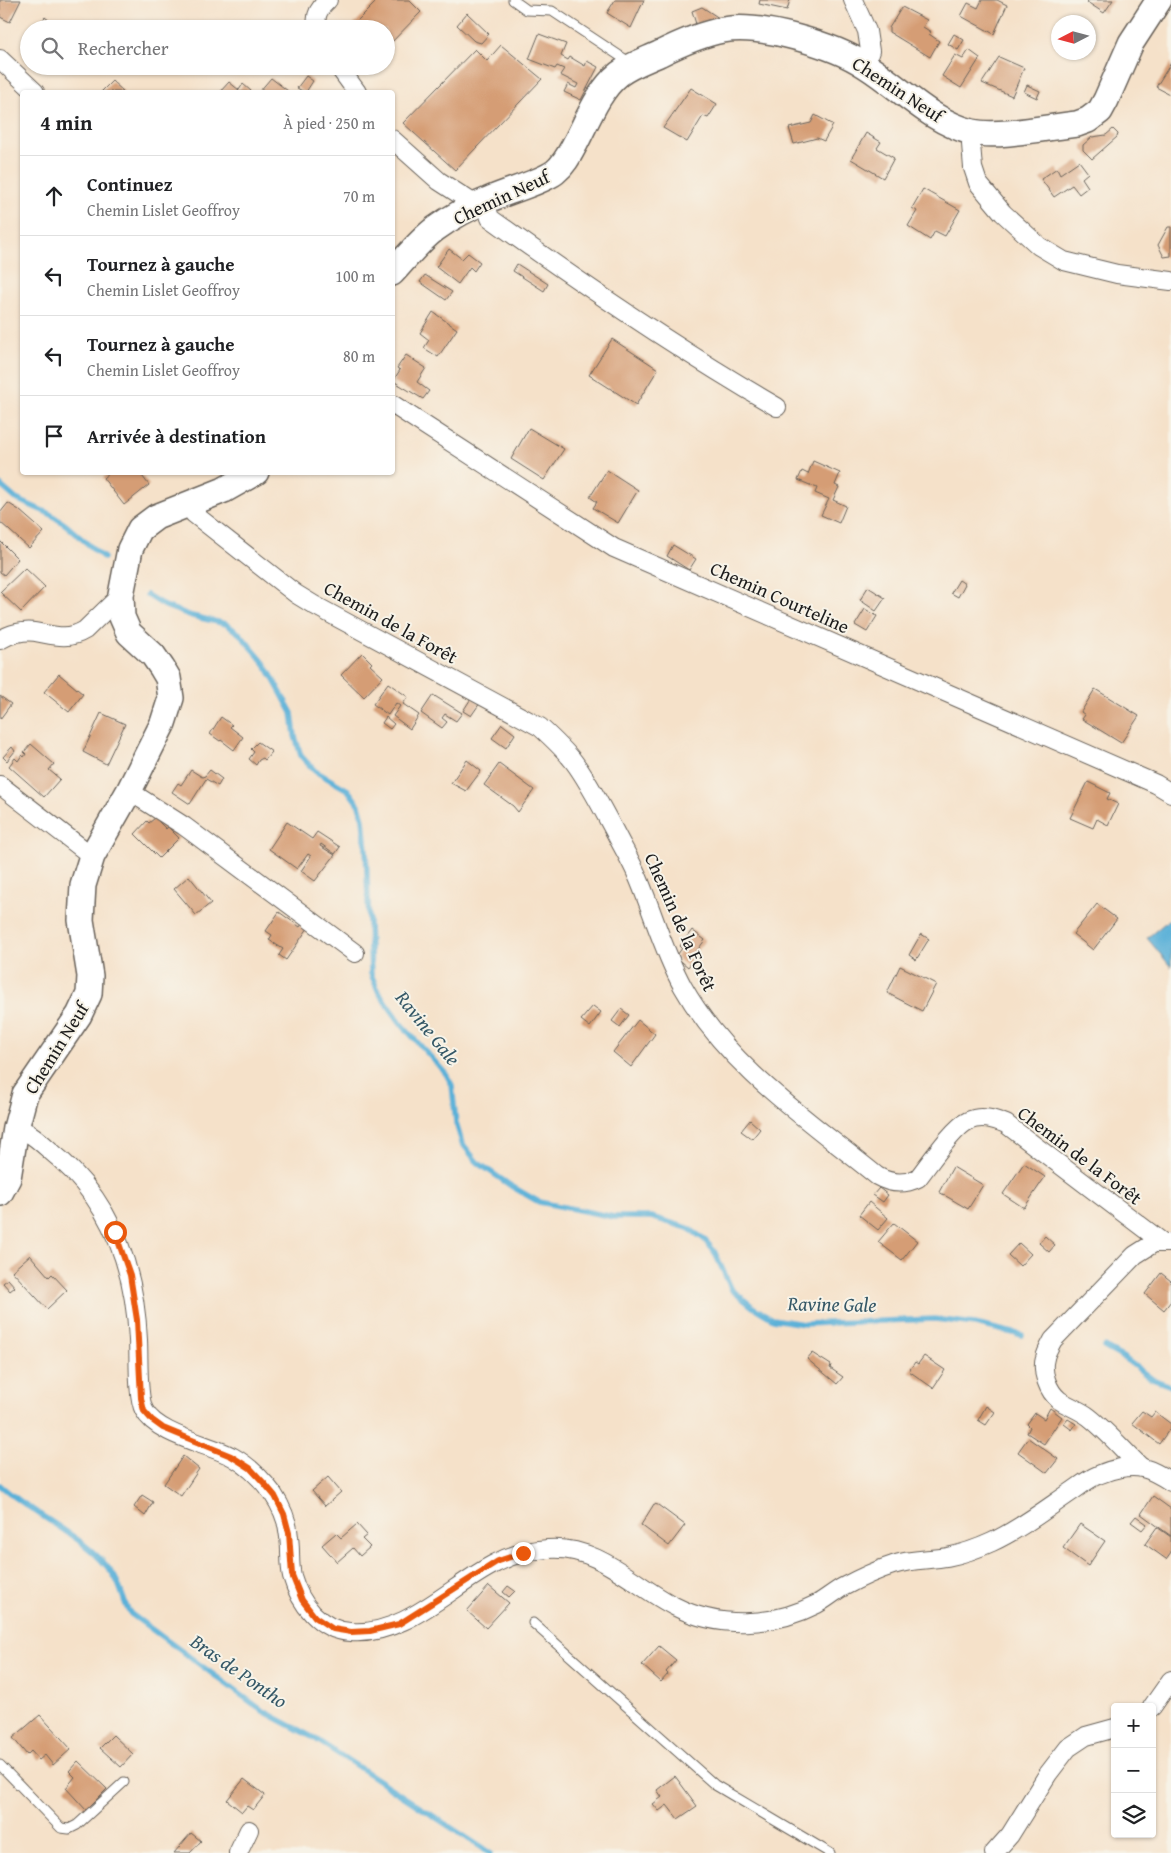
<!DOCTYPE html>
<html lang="fr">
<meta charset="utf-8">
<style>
:root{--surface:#fff;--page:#f6f6f6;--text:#202124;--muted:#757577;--line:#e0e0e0}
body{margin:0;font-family:"Gentium Book Plus",serif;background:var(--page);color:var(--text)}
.controls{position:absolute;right:15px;bottom:15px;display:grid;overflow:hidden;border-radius:5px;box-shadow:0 1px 4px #0004}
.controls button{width:45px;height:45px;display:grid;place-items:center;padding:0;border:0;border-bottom:1px solid var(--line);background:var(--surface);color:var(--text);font:25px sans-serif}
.compass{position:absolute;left:1051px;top:15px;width:45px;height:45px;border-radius:50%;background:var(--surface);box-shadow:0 1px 4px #0004;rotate:264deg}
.stop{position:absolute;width:15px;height:15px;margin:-11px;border:4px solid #ea580c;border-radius:50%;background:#fff}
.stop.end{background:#ea580c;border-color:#fff;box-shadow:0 1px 5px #0008}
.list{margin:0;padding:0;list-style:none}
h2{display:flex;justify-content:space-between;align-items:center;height:65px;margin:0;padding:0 20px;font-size:21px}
h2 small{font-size:16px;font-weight:400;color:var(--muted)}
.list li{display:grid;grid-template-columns:32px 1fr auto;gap:15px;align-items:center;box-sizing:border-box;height:80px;padding:0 20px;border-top:1px solid var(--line)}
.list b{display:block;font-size:19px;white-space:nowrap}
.list p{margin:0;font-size:16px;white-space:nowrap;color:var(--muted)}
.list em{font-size:16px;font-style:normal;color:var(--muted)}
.icon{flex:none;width:28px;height:28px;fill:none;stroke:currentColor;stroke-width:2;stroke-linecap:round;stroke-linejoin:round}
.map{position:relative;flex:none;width:1171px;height:1853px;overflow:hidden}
.search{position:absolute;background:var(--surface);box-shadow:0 1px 4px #0004;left:20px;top:20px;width:375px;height:55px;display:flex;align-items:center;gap:12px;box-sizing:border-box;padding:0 18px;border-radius:28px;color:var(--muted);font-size:19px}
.panel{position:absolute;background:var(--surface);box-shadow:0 1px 4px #0004;left:20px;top:90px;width:375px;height:385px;border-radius:5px}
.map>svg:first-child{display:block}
.water{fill:#5bb1d8;stroke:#3c667a}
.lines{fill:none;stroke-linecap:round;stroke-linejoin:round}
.stream{stroke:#5bb1d8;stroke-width:5.5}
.building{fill:#d59d75}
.lane-casing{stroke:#686159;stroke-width:11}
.street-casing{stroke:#686159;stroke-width:20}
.secondary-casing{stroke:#686159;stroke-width:28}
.lane{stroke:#fff;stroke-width:9}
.street{stroke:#fff;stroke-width:18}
.secondary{stroke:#fff;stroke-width:25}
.route{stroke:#ea580c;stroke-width:6}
.labels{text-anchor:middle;stroke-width:4;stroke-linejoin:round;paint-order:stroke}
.street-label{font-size:19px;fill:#1c1c1c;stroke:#f7f3e8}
.water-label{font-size:20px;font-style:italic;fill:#355867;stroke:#f7f3e8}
</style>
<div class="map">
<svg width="1171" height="1853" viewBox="0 0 1171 1853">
<rect width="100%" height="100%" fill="#f7f3e8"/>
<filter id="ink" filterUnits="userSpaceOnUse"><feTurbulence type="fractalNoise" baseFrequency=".02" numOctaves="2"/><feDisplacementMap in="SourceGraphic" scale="10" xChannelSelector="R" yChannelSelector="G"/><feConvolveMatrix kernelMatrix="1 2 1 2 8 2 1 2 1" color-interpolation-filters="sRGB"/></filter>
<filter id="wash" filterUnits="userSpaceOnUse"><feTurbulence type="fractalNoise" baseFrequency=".0096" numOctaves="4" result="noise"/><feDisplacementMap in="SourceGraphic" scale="20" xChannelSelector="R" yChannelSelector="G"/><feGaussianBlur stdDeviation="1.12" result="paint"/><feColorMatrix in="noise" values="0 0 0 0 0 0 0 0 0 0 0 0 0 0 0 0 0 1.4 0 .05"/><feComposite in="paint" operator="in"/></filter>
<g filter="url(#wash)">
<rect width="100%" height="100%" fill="#f5e1c9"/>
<path class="water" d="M1171 918V967L1147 938Z"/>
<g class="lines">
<g class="stream">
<path d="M0 485 16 499 50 514 66 525 104 558"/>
<path d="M147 595 165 606 192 616 226 624 240 634 265 664 292 713 295 736 301 756 315 771 348 790 359 805 363 819 366 849 371 974 379 993 402 1025 446 1074 452 1085 456 1123 462 1143 477 1162 511 1186 539 1202 614 1217H651L688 1228 704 1239 714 1251 732 1290 753 1307 773 1319 804 1324 935 1319 975 1324 1022 1335"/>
<path d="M1104 1347 1124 1358 1152 1379 1171 1386"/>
<path d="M0 1485C35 1517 85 1535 113 1574 120 1584 123 1599 128 1610L131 1614 263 1711 314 1738 490 1853"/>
</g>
</g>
<g id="blocks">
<g class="building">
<path d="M0 0H21L10 22 0 17Z"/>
<path d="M378 0H409L421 12 386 48V29H349Z"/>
<path d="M615 0H644L631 28 607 13Z"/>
<path d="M760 0H790L787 10 759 4Z"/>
<path d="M982 0H997L1007 5 994 34 961 16 968 3 978 8Z"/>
<path d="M1089 0H1113L1104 13 1087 2Z"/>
<path d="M702 7 719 18 696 24 692 11Z"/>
<path d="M902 7 927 20 923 27 931 32 929 34 939 41 930 57 889 32V28Z"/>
<path d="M467 13 489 34 481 43 474 41 457 25Z"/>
<path d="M45 17 60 29H35Z"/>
<path d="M539 34 566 44 561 56 568 60 570 57 585 66 587 61 598 67 581 100 564 92 568 84 576 88 578 84 560 75 564 69 557 66 555 69 529 59Z"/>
<path d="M954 34 964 40 958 50 948 44Z"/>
<path d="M501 45 542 79 455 170 403 123 475 49 487 61Z"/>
<path d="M969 50 980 58 961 88 942 76 955 55 963 59Z"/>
<path d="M999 57 1024 68 1012 96 982 83Z"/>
<path d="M1171 63V95L1156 87Z"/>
<path d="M306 76 313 81 306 92H304L297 88Z"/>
<path d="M271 78 288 91 287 92H259Z"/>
<path d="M112 81 124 92H101Z"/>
<path d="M229 82 239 90 243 84 251 91 249 92H220Z"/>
<path d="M1027 85 1040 91 1037 98 1024 92Z"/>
<path d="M691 88 717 104 708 118 703 116 687 142 663 128Z"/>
<path d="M815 115 833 125 824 141 817 138 794 144 789 128 811 123Z"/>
<path d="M1113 129 1118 134 1117 137 1092 159 1083 150V145L1092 137 1106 135Z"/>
<path d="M866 133 881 142 877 148 894 158 883 178 851 159Z"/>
<path d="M1079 161 1088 173 1082 178 1088 187 1079 194 1072 185 1054 197 1041 179 1057 168 1060 174Z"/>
<path d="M923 189 960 210 945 236 935 231 930 240 908 226 917 211 912 208Z"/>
<path d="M1168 227H1171V256L1164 257 1158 245Z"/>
<path d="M449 249 462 259 468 253 480 262 474 271 470 267 458 284 436 267Z"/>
<path d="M517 264 548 284 544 291 513 271Z"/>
<path d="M425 275 452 292 446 300 420 282Z"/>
<path d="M433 312 457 329 438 357 424 348 429 340 420 333Z"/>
<path d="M612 339 658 369 636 405 589 375Z"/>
<path d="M406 355 426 368 417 382 429 391 423 399 393 381 400 370 397 368Z"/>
<path d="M529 428 564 449 544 480 511 459Z"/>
<path d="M813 461 840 473 835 485 839 487 833 500 846 506 839 523 821 515 829 499 815 493 817 488 798 480 802 471 808 474Z"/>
<path d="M607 470 638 490 618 523 593 508 597 502 590 497Z"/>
<path d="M110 472H139L149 485 124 505 103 478Z"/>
<path d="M8 503 19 510 44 532 29 548 0 522V513Z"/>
<path d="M0 541 18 559 4 575 0 572Z"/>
<path d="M673 545 696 559 689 570 667 556Z"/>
<path d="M25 568 45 587 21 612 0 592Z"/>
<path d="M959 580 965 584 958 597 951 593Z"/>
<path d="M868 587 885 598 876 611 860 600Z"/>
<path d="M865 609 877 616 867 632 855 625Z"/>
<path d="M362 653 372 663 370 665 383 677 364 697 341 675Z"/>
<path d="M59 674 83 694 69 712 44 692Z"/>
<path d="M388 683 408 697 403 704 419 715 410 729 393 716 400 706 396 703 388 715 373 704Z"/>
<path d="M1095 689 1139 716 1121 743 1082 719 1085 715 1081 712Z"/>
<path d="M433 695 462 713 456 721 445 714 442 718 447 722 442 728 421 713Z"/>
<path d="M0 696 11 704 0 719Z"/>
<path d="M472 697 480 703 471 716 463 711Z"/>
<path d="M101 713 125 724 106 764 83 752Z"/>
<path d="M221 717 232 725 230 727 243 737 234 750 221 740 220 741 210 734Z"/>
<path d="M386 717 394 724 390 729 382 723Z"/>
<path d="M502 724 515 734 506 748 492 738Z"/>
<path d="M258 742 272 752 265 760 263 758 259 760 256 765 249 759 254 752 251 749Z"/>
<path d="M31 744 54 764 49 770 60 779 44 797 9 766 15 758 18 761 22 755 24 757 26 754 24 752Z"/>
<path d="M12 747 15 751 7 761 3 757Z"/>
<path d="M467 760 481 771 466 791 451 783Z"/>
<path d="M499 764 534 790 518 812 513 806 484 785Z"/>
<path d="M191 770 202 777 205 776 210 770 222 779 218 786 206 779 190 804 172 792 178 783 181 785Z"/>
<path d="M1088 782 1110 793 1107 799 1118 804 1108 825 1097 819 1093 828 1070 818Z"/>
<path d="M155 818 166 829 168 827 179 838 159 858 135 834 147 821 149 823Z"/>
<path d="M287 822 312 839 317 832 340 847 335 854 321 844 320 846 335 855 315 881 301 871 311 856 308 854 297 869 269 849Z"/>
<path d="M189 876 211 903 196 915 174 889Z"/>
<path d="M1097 904 1117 919 1093 950 1073 934Z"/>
<path d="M279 912 300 927 302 924 308 928 286 960 279 955 283 949 269 940 272 935 266 931Z"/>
<path d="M692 930 705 940 693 956 695 958 688 967 676 957 682 948 680 946Z"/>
<path d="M921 934 929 939 916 960 909 955Z"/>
<path d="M900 966 936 984 922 1011 887 993Z"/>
<path d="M593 1006 601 1012 590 1027 581 1020Z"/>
<path d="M621 1009 629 1015 620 1027 612 1021Z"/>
<path d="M638 1020 655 1034 631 1067 613 1052Z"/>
<path d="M750 1120 760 1129 752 1139 741 1131Z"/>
<path d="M1024 1163 1045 1177 1024 1208 1003 1194Z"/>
<path d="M953 1167 983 1185 968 1209 939 1192Z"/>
<path d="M879 1188 888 1195 883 1202 873 1195Z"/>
<path d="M869 1202 888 1218 878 1230 859 1215Z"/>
<path d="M894 1223 917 1241 902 1260 878 1242Z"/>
<path d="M1045 1236 1055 1245 1049 1252 1039 1243Z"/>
<path d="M1019 1243 1031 1254 1020 1266 1008 1255Z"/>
<path d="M30 1255 49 1277 52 1274 67 1290 47 1309 12 1271Z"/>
<path d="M1161 1273 1171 1281V1301L1164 1310 1145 1294Z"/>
<path d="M8 1279 15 1287 10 1291 3 1283Z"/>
<path d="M812 1353 831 1365 830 1368 843 1377 837 1384 807 1359Z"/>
<path d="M924 1356 945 1370 933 1388 909 1371 915 1362 918 1364Z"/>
<path d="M986 1406 995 1412 986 1425 978 1420Z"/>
<path d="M1050 1408 1062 1417 1044 1444 1027 1433 1030 1427 1027 1424 1035 1413 1044 1419Z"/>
<path d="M1142 1411 1151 1417 1155 1412 1171 1424V1427L1159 1444 1132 1423Z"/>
<path d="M1068 1419 1076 1424 1072 1430 1064 1424Z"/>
<path d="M1028 1438 1058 1459 1047 1473 1018 1452Z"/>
<path d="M183 1456 199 1469 181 1496 164 1484Z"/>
<path d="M328 1477 341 1492 325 1506 312 1491Z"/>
<path d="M142 1495 153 1502 145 1516 134 1507Z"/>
<path d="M1153 1496 1171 1509V1536L1141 1514Z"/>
<path d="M654 1504 658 1505 685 1525 669 1546 641 1525Z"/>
<path d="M1136 1516 1147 1524 1142 1530 1131 1522Z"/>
<path d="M357 1524 367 1535 362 1539 370 1547 360 1556 353 1548 337 1562 322 1545 336 1533 341 1538Z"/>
<path d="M1080 1524 1105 1541 1088 1566 1063 1548Z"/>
<path d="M1157 1527 1171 1537V1552L1166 1559 1145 1544Z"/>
<path d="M489 1586 509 1603 486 1628 467 1611Z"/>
<path d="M508 1586 515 1591 509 1597 503 1592Z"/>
<path d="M659 1646 676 1660 666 1672 668 1674 661 1682 642 1665Z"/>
<path d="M40 1715 71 1749 53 1765 45 1755 39 1760 31 1751 27 1755 13 1738Z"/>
<path d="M113 1735 133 1754 121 1767 100 1748Z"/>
<path d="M78 1761 107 1789 86 1810 66 1788 75 1777 69 1771Z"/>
<path d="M675 1776 697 1806 678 1819 667 1805 659 1811 653 1804 662 1797 657 1790Z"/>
<path d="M244 1779 265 1795 253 1810 247 1806 242 1812 227 1800Z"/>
<path d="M191 1833 201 1841 190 1853H174Z"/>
</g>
</g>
</g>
<g filter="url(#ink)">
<use href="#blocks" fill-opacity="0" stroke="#686159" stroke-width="1"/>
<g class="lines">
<defs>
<g id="lane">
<path d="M513 0 527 10 552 11 632 64"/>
<path d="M533 1623 715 1785 830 1853"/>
<path d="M0 1765 61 1828 69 1829 77 1825 124 1782"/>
</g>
<g id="street">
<path d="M853 0 867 31 870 51 865 65"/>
<path d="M319 29C313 17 319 8 328 0"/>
<path d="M0 59 35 92"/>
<path d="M338 66 357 92"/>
<path d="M972 132 971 144 973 168 978 183 1003 213 1039 246 1064 261 1117 274 1171 281"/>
<path d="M392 139 439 181 476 205"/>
<path d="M485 201 490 218C583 285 677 349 777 407"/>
<path d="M392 404 614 548 1156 784 1171 793"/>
<path d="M191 503 194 514 296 594 314 605 540 727C552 738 564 749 574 762 589 782 604 812 616 834 623 848 631 861 637 875 653 912 663 951 683 987 728 1067 807 1119 877 1176 891 1184 904 1185 918 1178 929 1164 954 1127 968 1121 981 1115 994 1119 1006 1124L1162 1242"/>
<path d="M0 640C9 634 24 630 35 632 53 635 67 641 85 630L121 595"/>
<path d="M0 785 92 856"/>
<path d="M129 791 184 826 355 953"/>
<path d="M16 1128C33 1132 46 1148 60 1159 113 1206 135 1271 138 1340 139 1358 137 1396 144 1410 157 1435 209 1444 233 1457 249 1466 262 1479 273 1494 281 1506 288 1522 289 1537 291 1550 289 1564 292 1576 300 1604 320 1630 350 1632 405 1637 450 1586 496 1563 511 1555 531 1550 548 1549 598 1545 633 1585 674 1606 719 1629 772 1627 817 1604 826 1599 834 1592 843 1587 858 1579 877 1570 893 1565 910 1559 930 1560 947 1557 962 1554 979 1548 992 1542 1020 1529 1046 1509 1071 1492 1080 1486 1088 1479 1098 1475 1111 1469 1129 1465 1143 1468 1154 1471 1162 1476 1171 1482"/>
<path d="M1142 1468C1124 1451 1108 1432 1089 1417 1080 1410 1068 1406 1059 1400 1048 1391 1041 1372 1045 1358 1046 1352 1050 1346 1053 1340L1135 1255 1154 1243H1171"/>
<path d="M1152 1707 1171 1680"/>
<path d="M238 1853 249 1830"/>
<path d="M994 1853 1010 1835 1048 1774 1068 1748 1086 1736 1115 1728"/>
</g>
<g id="secondary">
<path d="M392 273C406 258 419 241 435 229 450 218 470 207 488 200 505 192 542 182 555 172 565 164 570 153 576 142 588 119 599 90 619 74 631 65 646 60 659 54 679 44 701 34 723 30 760 23 835 45 866 66 901 88 931 122 972 132 998 138 1049 127 1077 124L1088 120 1100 111 1106 100 1131 43 1159 0"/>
<path d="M0 1193 8 1178 16 1128 25 1094 79 1015 89 994 90 976 81 920 83 885 92 856 129 791 163 723 171 698 168 678 162 668 153 655 129 633 122 617 121 595 130 549 140 529 156 517 224 490 256 472"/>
</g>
</defs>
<use href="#lane" class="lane-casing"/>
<use href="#street" class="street-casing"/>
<use href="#secondary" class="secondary-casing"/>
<use href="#lane" class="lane"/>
<use href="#street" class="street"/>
<use href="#secondary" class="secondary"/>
</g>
</g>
<g class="lines" filter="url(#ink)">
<path class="route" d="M115 1232 130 1275 137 1320 141 1398 144 1411 152 1420 163 1428 231 1456 250 1468 264 1483 275 1496 284 1514 289 1533 292 1575 302 1600 315 1617 333 1629 351 1632 370 1631 399 1624 498 1561 523 1553"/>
</g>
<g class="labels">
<g class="street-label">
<text transform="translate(898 89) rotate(33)" y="7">Chemin Neuf</text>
<text transform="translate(501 197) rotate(-25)" y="7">Chemin Neuf</text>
<text transform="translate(780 597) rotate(24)" y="7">Chemin Courteline</text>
<text transform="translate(391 622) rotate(29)" y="7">Chemin de la Forêt</text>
<text transform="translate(681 922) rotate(66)" y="7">Chemin de la Forêt</text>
<text transform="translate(56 1048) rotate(-58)" y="7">Chemin Neuf</text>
<text transform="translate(1080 1155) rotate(37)" y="7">Chemin de la Forêt</text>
</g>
<g class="water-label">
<text transform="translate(428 1028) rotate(51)" y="7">Ravine Gale</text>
<text transform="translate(832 1304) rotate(1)" y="7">Ravine Gale</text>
<text transform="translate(239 1671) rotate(35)" y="7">Bras de Pontho</text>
</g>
</g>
</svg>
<div class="controls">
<button>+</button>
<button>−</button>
<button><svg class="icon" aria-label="layers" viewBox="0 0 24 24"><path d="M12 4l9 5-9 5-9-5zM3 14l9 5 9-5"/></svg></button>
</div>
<svg class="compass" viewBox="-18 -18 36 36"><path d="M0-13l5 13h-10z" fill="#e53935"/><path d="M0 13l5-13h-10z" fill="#757577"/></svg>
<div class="stop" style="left:115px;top:1232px"></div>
<div class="stop end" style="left:523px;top:1553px"></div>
<div class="search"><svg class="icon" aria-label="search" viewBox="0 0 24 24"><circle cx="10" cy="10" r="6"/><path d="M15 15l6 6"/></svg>Rechercher</div>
<section class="panel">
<h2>4 min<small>À pied · 250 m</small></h2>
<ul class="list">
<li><svg class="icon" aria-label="ahead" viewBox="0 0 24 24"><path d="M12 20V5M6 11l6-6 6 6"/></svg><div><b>Continuez</b><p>Chemin Lislet Geoffroy</p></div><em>70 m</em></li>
<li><svg class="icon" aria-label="left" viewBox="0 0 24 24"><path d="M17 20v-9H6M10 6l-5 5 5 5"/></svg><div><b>Tournez à gauche</b><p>Chemin Lislet Geoffroy</p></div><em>100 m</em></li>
<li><svg class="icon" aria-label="left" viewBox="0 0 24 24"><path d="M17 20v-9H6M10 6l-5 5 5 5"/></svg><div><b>Tournez à gauche</b><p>Chemin Lislet Geoffroy</p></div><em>80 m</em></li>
<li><svg class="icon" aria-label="arrive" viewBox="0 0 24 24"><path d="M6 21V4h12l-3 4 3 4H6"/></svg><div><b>Arrivée à destination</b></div></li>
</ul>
</section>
</div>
